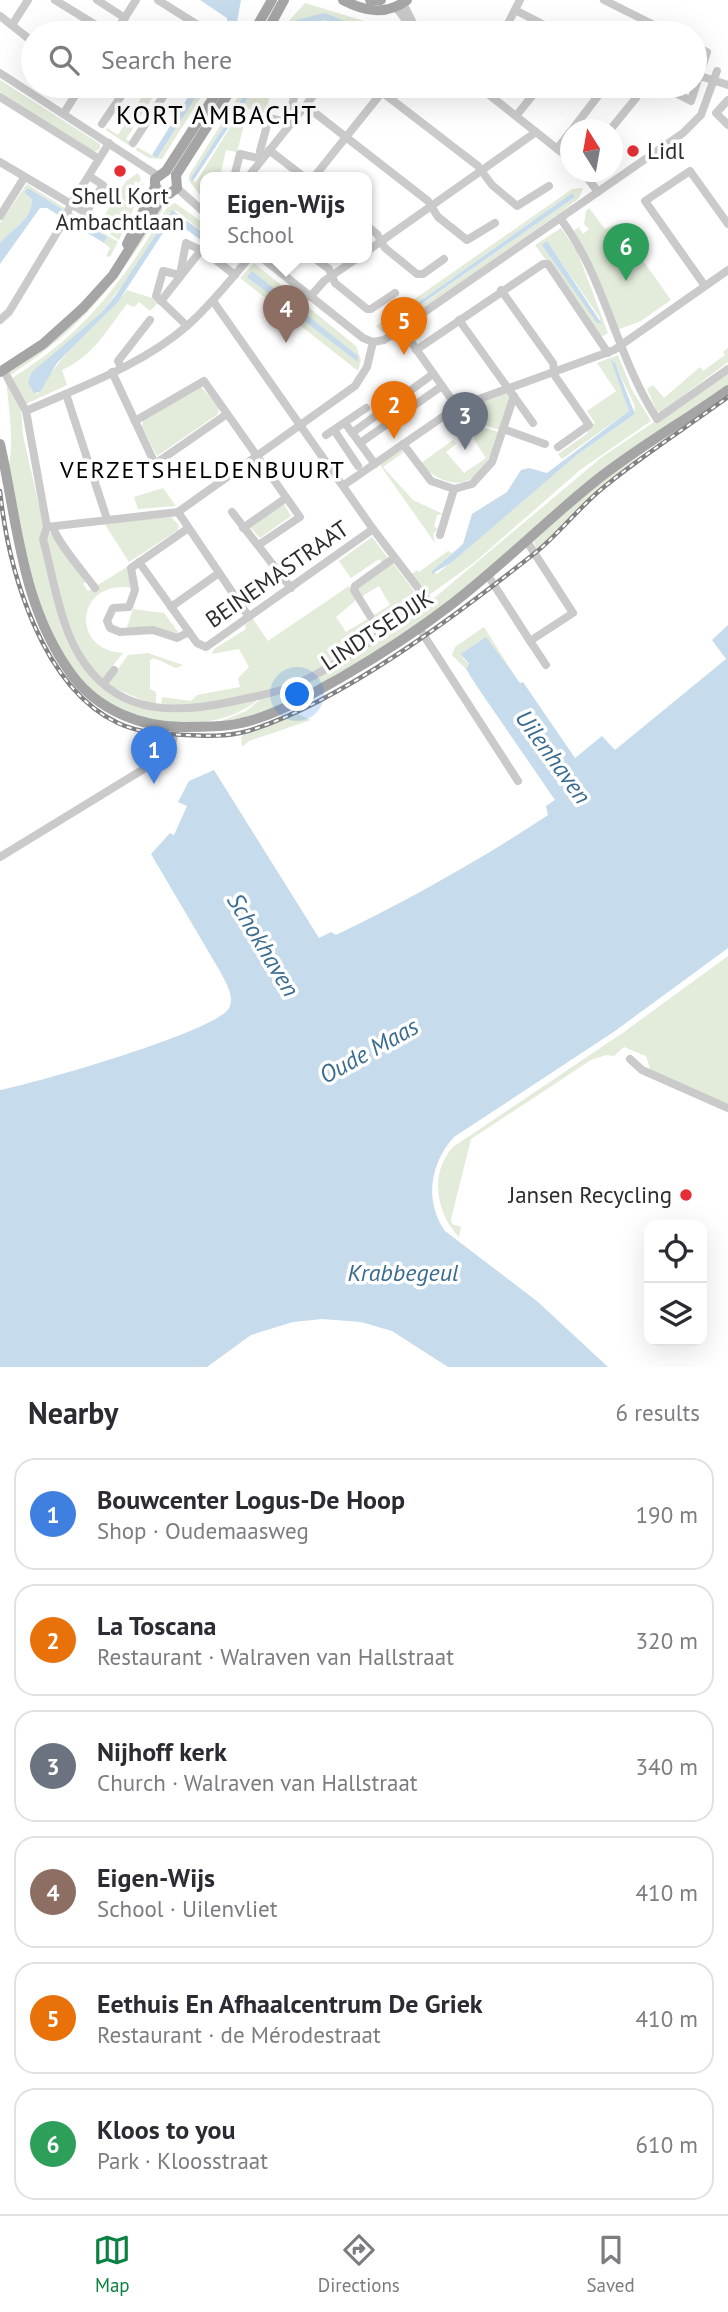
<!DOCTYPE html>
<meta charset="utf-8">
<style>
:root{--surface:#fff;--page:#f2f2f3;--text:#2b2b33;--muted:#7c7c81;--line:#e1e1e2;--accent:#0b8043}
body{margin:0;font-family:"PT Sans",sans-serif;background:var(--page);color:var(--text)}
.controls{position:absolute;right:21px;bottom:21px;display:grid;overflow:hidden;border-radius:14px;box-shadow:0 7px 28px #0002}
.controls button{width:63px;height:63px;display:grid;place-items:center;padding:0;border:0;border-bottom:2px solid var(--line);background:var(--surface);color:var(--text);font:35px sans-serif}
.compass{position:absolute;left:560px;top:119px;width:63px;height:63px;border-radius:50%;background:var(--surface);box-shadow:0 7px 28px #0002;rotate:349deg}
.you{position:absolute;left:298px;top:695px;width:24px;height:24px;margin:-18px;border:5px solid #fff;border-radius:50%;background:#1a73e8;box-shadow:0 0 0 10px #1a73e833}
.badge{display:grid;place-items:center;width:46px;height:46px;border-radius:50%;background:var(--accent);color:#fff;font-size:23px;font-weight:700}
.pin{position:absolute;translate:-50% -58px;filter:drop-shadow(0 2px 4px #0008)}
.pin::after{content:'';position:absolute;top:37px;width:24px;height:21px;background:inherit;clip-path:polygon(0 0,100% 0,50% 100%)}
.popup{position:absolute;left:200px;top:172px;width:172px;height:91px;box-sizing:border-box;display:grid;place-content:center;border-radius:14px;background:var(--surface);filter:drop-shadow(0 2px 5px #0005);font-size:23px;white-space:nowrap;color:var(--muted)}
.popup b{font-size:26px;color:var(--text)}
.popup::after{content:'';position:absolute;left:50%;top:100%;margin-left:-14px;border:14px solid transparent;border-top-color:var(--surface)}
.list{margin:0;padding:0;list-style:none}
h2{display:flex;justify-content:space-between;align-items:center;height:91px;margin:0;padding:0 28px;font-size:30px}
h2 small{font-size:23px;font-weight:400;color:var(--muted)}
.list li{display:grid;grid-template-columns:46px 1fr auto;gap:21px;align-items:center;box-sizing:border-box;height:112px;margin:0 14px 14px;padding:0 14px;border:2px solid var(--line);border-radius:21px}
.list b{display:block;font-size:26px;white-space:nowrap}
.list p{margin:0;font-size:23px;white-space:nowrap;color:var(--muted)}
.list em{font-size:23px;font-style:normal;color:var(--muted)}
.icon{flex:none;width:38px;height:38px;fill:none;stroke:currentColor;stroke-width:2;stroke-linecap:round;stroke-linejoin:round}
.map{position:relative;flex:none;width:728px;height:1367px;overflow:hidden}
.search{position:absolute;background:var(--surface);box-shadow:0 7px 28px #0002;left:21px;right:21px;top:21px;height:77px;display:flex;align-items:center;gap:18px;box-sizing:border-box;padding:0 24px;border-radius:38px;color:var(--muted);font-size:26px}
.sheet{height:847px;background:var(--surface)}
nav{display:flex;justify-content:space-around;align-items:center;box-sizing:border-box;height:98px;border-top:2px solid var(--line);background:var(--surface);font-size:19px;color:var(--muted)}
nav a{display:grid;justify-items:center;gap:4px}
nav .on{color:var(--accent)}
.map>svg:first-child{display:block}
.green{fill:#e3ebda;fill-rule:evenodd}
.water{fill:#c6dbeb}
.lines{fill:none;stroke-linecap:round;stroke-linejoin:round}
.minor{stroke:#cacaca;stroke-width:8}
.major{stroke:#a5a5a5;stroke-width:10}
.rail-casing{stroke:#828282;stroke-width:4.5}
.rail{stroke:#fff;stroke-width:2;stroke-dasharray:5;stroke-linecap:butt}
.major-bridge{stroke:#a5a5a5;stroke-width:10}
.poi-dot{fill:#e52e36;stroke:#fff;stroke-width:2.5}
.labels{text-anchor:middle;stroke-width:7;stroke-linejoin:round;paint-order:stroke}
.poi-label{font-size:23px;fill:#2d2d2d;stroke:#fff;text-anchor:start}
.street-label{font-size:23px;fill:#2d2d2d;stroke:#fff}
.neighbourhood-label{font-size:24px;letter-spacing:2px;fill:#000;stroke:#fff}
.water-label{font-size:24px;font-style:italic;fill:#3b6c8f;stroke:#fff}
.quarter-label{font-size:26px;letter-spacing:2px;fill:#000;stroke:#fff}
</style>
<div class="map">
<svg width="728" height="1367" viewBox="0 0 728 1367">
<rect width="100%" height="100%" fill="#fff"/>
<g class="green">
<path d="M305 3 374 24H398L403 33C394 33 383 35 374 33 347 28 309 0 283 33H278Z"/>
<path d="M324 20 362 33 340 30 338 33H290L302 25Z"/>
<path d="M0 80 100 144V149L94 152 0 92Z"/>
<path d="M203 86H208L162 159 149 158 136 150 137 147 157 158Z"/>
<path d="M245 86H250L190 179 196 182 256 86H273L265 113 248 109 237 152 226 150 220 177H205V201L189 181V175Z"/>
<path d="M145 92 152 98 126 139 135 145 133 148 106 130 107 128 118 135Z"/>
<path d="M138 173 141 179 139 183 135 181 127 205 143 182V188L119 240 89 221 91 219 99 224 126 181Z"/>
<path d="M27 184 118 242 110 257 106 256 110 248 104 243 107 237 28 188 24 192 32 199C32 221 11 229 0 243V223Z"/>
<path d="M583 188 579 198 564 210 392 330 383 333 376 326 572 189ZM572 193 575 197 384 331 381 329Z"/>
<path d="M175 203 205 224V234L177 211 170 212 129 277 100 314 30 375 36 394 40 392C60 351 100 326 127 290L152 298 158 303 150 311 139 302 134 307 127 304C107 329 94 356 62 370L67 385 26 404 12 378C88 331 123 281 168 206Z"/>
<path d="M159 207 163 209C117 282 84 328 10 375L8 372 52 342 85 311Z"/>
<path d="M589 208 605 229 617 224 671 300 641 321 617 330 595 273 574 230 581 226 579 228 583 234 589 229 584 224 586 211Z"/>
<path d="M561 228 577 251 608 333 601 337 535 245ZM547 242 600 318 599 325 542 245Z"/>
<path d="M254 263 356 346 361 360 358 371 240 278Z"/>
<path d="M728 348V362L661 412H657L647 389 653 385 664 398 700 367 703 371 725 355 723 352Z"/>
<path d="M618 355 632 390 651 421 580 470 475 562 429 595 412 574 417 570 419 572 448 551 452 553 432 571 437 574 578 454 634 415 635 406 613 360 629 411 562 459 558 454 588 433 586 429 595 423 587 411 616 391 597 363Z"/>
<path d="M728 372V386C651 440 579 500 505 558 426 619 319 707 219 722L246 711 263 697 288 690 426 605 602 457Z"/>
<path d="M6 380 21 408 23 435 44 528 40 536 57 611 91 674 145 708 176 713 259 698 254 703C226 723 192 726 158 721 68 706 39 617 22 538 18 518 11 496 9 476 8 465 12 451 11 439 11 419 8 400 6 380Z"/>
<path d="M201 387 219 407 218 414 157 456 142 427 143 420Z"/>
<path d="M508 392 510 397 500 430 469 421 462 409Z"/>
<path d="M469 423 499 432C494 439 493 449 488 460 471 493 442 486 420 464L453 440 456 444 446 452 464 473 486 458 475 441Z"/>
<path d="M680 431 603 487 537 550 533 539 604 478Z"/>
<path d="M402 450 404 452 383 467 413 500 443 514 437 515 434 527 438 529 433 534 435 543 380 465Z"/>
<path d="M163 488 176 506 138 509 134 497Z"/>
<path d="M284 504 291 516 260 538 250 527Z"/>
<path d="M171 517 179 525 178 530 129 562 104 523Z"/>
<path d="M47 532 53 533 87 581 83 584 88 591 130 565 133 588C76 578 69 650 123 653L103 678C79 667 41 554 47 532Z"/>
<path d="M372 537 388 558 383 563 379 559 351 578 339 561Z"/>
<path d="M393 563 422 602C380 630 336 667 288 685 248 700 204 706 161 706L162 697 191 701 197 695 240 687 238 678 249 667 239 649 212 654 214 649 246 629 245 625 253 619 268 641 349 586 356 600 336 617 346 632 390 605 379 586 361 597 356 590Z"/>
<path d="M133 609 164 613 181 636 126 630Z"/>
<path d="M484 627 520 684 462 657 469 665 466 669 452 655 455 647Z"/>
<path d="M148 653 183 665 176 668 154 658 150 660V689L156 692V706L110 686 109 682 128 655Z"/>
<path d="M296 713 311 720 249 741 242 747 241 738 245 733Z"/>
<path d="M728 956V1104L651 1072 646 1056 624 1047 614 1056 606 1055 591 1060 471 1139 451 1219 452 1224 461 1227 459 1237C436 1213 429 1173 453 1147L624 1032Z"/>
</g>
<g class="water">
<path d="M200 0H241L235 33H227V18Z"/>
<path d="M325 13 373 33H362L324 20 283 33 296 20Z"/>
<path d="M195 86H203L157 158 152 155Z"/>
<path d="M250 86H256L193 181 190 179Z"/>
<path d="M28 188 107 237 104 243 47 208H40L0 264V243C11 229 32 221 32 199L24 192Z"/>
<path d="M572 193 575 197 383 331 381 329Z"/>
<path d="M172 210 205 234V243L172 219 118 302 57 363 40 392 34 393 28 383 31 373 100 314 116 295Z"/>
<path d="M547 241 602 324 597 323 542 245Z"/>
<path d="M252 271 358 356V362L247 277Z"/>
<path d="M611 360 615 363 635 414 578 454 452 562 432 574V571L463 544 472 514 507 492 521 470 529 468 547 473 629 411Z"/>
<path d="M728 625V948L615 1031 454 1137C430 1163 424 1201 445 1231L538 1302 608 1367H448L392 1331 361 1322 322 1319 293 1322 251 1335 207 1367H0V1090C33 1084 218 1031 229 1008 235 997 226 983 221 973L151 854 170 833 174 835 187 806 178 802 189 781 214 770 319 938 331 932 336 935C410 899 480 860 548 815L546 806 555 800 478 688 466 669 469 664 461 654 486 637 520 683 523 682 575 758 602 736 615 750 726 659 712 640Z"/>
</g>
<g class="lines">
<g class="minor">
<path d="M55 0 109 33"/>
<path d="M97 0 125 18"/>
<path d="M158 0 204 29 201 33"/>
<path d="M604 0 670 33"/>
<path d="M403 3 418 33"/>
<path d="M396 7 413 30"/>
<path d="M515 10 560 33"/>
<path d="M0 16 33 42"/>
<path d="M12 25 28 0"/>
<path d="M83 33 90 22"/>
<path d="M115 33 136 0"/>
<path d="M183 33 191 21"/>
<path d="M503 33 520 0"/>
<path d="M0 73 157 175"/>
<path d="M700 76 728 85"/>
<path d="M374 86 478 166 492 185 517 206 549 186"/>
<path d="M478 86 570 159"/>
<path d="M662 86 691 101 707 52 695 46"/>
<path d="M0 97 99 159"/>
<path d="M728 100 716 113 728 125"/>
<path d="M306 106 428 201 438 217 467 240 495 223"/>
<path d="M64 113 81 86"/>
<path d="M516 116 540 86"/>
<path d="M102 124 128 86"/>
<path d="M572 130 601 92"/>
<path d="M610 130 636 98"/>
<path d="M133 143 170 86"/>
<path d="M557 149 570 132"/>
<path d="M269 150 304 177"/>
<path d="M0 162 71 204 64 221 9 312 0 320"/>
<path d="M583 172 598 192"/>
<path d="M89 176 103 185 86 213 71 204 109 143"/>
<path d="M234 177 240 154 262 159 260 151 269 118 291 123 290 113 297 86"/>
<path d="M248 177 321 86"/>
<path d="M314 177 387 86"/>
<path d="M177 188 205 213"/>
<path d="M0 216 24 178"/>
<path d="M560 218C605 277 616 356 657 419L728 369"/>
<path d="M366 225 377 234 385 248 417 274H423L444 259"/>
<path d="M366 252 536 132"/>
<path d="M212 257 235 275"/>
<path d="M261 257 363 338 373 342 384 340 683 133 701 115 717 71"/>
<path d="M313 257 329 269 335 283 367 309H371L395 293"/>
<path d="M705 286 645 201 690 171 728 224"/>
<path d="M501 290 553 363 555 376 589 425 558 447"/>
<path d="M310 297 324 281 359 257"/>
<path d="M161 301 202 249"/>
<path d="M459 320 533 423"/>
<path d="M187 326 156 296 163 271 180 275 186 243 205 252"/>
<path d="M402 329 457 407"/>
<path d="M416 350 543 264H548L608 353"/>
<path d="M121 367 118 361 150 320"/>
<path d="M112 372 155 464 227 414"/>
<path d="M5 373 26 411"/>
<path d="M66 394 107 519"/>
<path d="M26 411C80 387 143 365 188 325 211 305 230 280 250 257"/>
<path d="M26 411 47 527"/>
<path d="M135 421 204 381 300 517 260 544"/>
<path d="M345 423 375 464"/>
<path d="M503 429 545 444"/>
<path d="M334 430 358 466"/>
<path d="M352 433 433 374"/>
<path d="M326 435 366 408"/>
<path d="M360 443 442 386"/>
<path d="M403 444 431 481 454 489 472 484 492 462 514 396"/>
<path d="M344 485 457 407 614 350 728 270"/>
<path d="M178 512 249 617"/>
<path d="M232 512 291 588"/>
<path d="M47 527 43 539C54 580 60 629 85 664 123 717 180 713 235 701 256 696 278 693 297 684 344 662 385 630 428 601L373 529 213 301"/>
<path d="M47 527 178 512 355 386 367 367 373 342"/>
<path d="M243 528 286 498"/>
<path d="M54 529C57 542 85 574 95 588"/>
<path d="M187 529 131 568 135 590 129 607 113 608 107 621 110 628 120 632 153 630 177 638 189 632"/>
<path d="M440 535 454 489"/>
<path d="M139 562 197 643 206 647 373 529"/>
<path d="M487 574 530 641 573 613 526 540"/>
<path d="M171 607 219 573"/>
<path d="M370 616 354 590 355 586 394 558"/>
<path d="M419 628 518 781"/>
<path d="M530 641 546 665"/>
<path d="M104 683 114 670"/>
<path d="M0 857 165 756 172 745 176 727"/>
<path d="M630 1059 642 1070 728 1108"/>
</g>
<g class="major">
<path d="M343 0C364 11 386 16 407 0"/>
<path d="M370 0H381"/>
<path d="M253 33 272 0"/>
<path d="M266 33 284 0"/>
<path d="M166 171 221 86"/>
<path d="M166 171 155 179C154 189 160 194 169 194L177 188 176 175"/>
<path d="M176 175 233 86"/>
<path d="M127 244 155 187"/>
<path d="M83 308 113 275 164 194"/>
<path d="M0 444C18 524 21 606 72 675 98 710 140 727 183 727 202 726 222 728 241 723 277 715 310 695 342 677 380 655 417 631 452 604 501 566 545 522 593 483 635 449 683 422 728 390"/>
</g>
<defs>
<path id="rail" d="M0 491C8 569 41 687 118 723 139 733 162 734 185 735 206 736 227 737 248 731 342 702 458 614 535 553 560 533 579 507 604 487 643 455 687 427 728 397"/>
</defs>
<use href="#rail" class="rail-casing"/>
<use href="#rail" class="rail"/>
<path class="major-bridge" d="M0 372 43 344 83 308"/>
</g>
<g class="poi-dot">
<circle cx="633" cy="151" r="7"/>
<circle cx="120" cy="171" r="7"/>
<circle cx="686" cy="1195" r="7"/>
</g>
<g class="labels">
<g class="poi-label">
<text x="647" y="159">Lidl</text>
<text x="120" y="204" text-anchor="middle">Shell Kort<tspan x="120" dy="26">Ambachtlaan</tspan></text>
<text x="672" y="1203" text-anchor="end">Jansen Recycling</text>
</g>
<g class="street-label">
<text transform="translate(277 574) rotate(-35)" y="8">BEINEMASTRAAT</text>
<text transform="translate(377 630) rotate(-33)" y="8">LINDTSEDIJK</text>
</g>
<g class="neighbourhood-label">
<text x="203" y="478">VERZETSHELDENBUURT</text>
</g>
<g class="water-label">
<text transform="translate(553 757) rotate(54)" y="8">Uilenhaven</text>
<text transform="translate(263 945) rotate(59)" y="8">Schokhaven</text>
<text transform="translate(369 1051) rotate(-29)" y="8">Oude Maas</text>
<text x="403" y="1281">Krabbegeul</text>
</g>
<g class="quarter-label">
<text x="217" y="124">KORT AMBACHT</text>
</g>
</g>
</svg>
<div class="controls">
<button><svg class="icon" aria-label="locate" viewBox="0 0 24 24"><circle cx="12" cy="12" r="6"/><path d="M12 2v4M12 18v4M2 12h4M18 12h4"/></svg></button>
<button><svg class="icon" aria-label="layers" viewBox="0 0 24 24"><path d="M12 4l9 5-9 5-9-5zM3 14l9 5 9-5"/></svg></button>
</div>
<svg class="compass" viewBox="-18 -18 36 36"><path d="M0-13l5 13h-10z" fill="#e53935"/><path d="M0 13l5-13h-10z" fill="#7c7c81"/></svg>
<div class="you"></div>
<div class="pin badge" style="left:154px;top:784px;background:#3f7fe0">1</div>
<div class="pin badge" style="left:394px;top:439px;background:#e8710a">2</div>
<div class="pin badge" style="left:465px;top:450px;background:#6b7280">3</div>
<div class="pin badge" style="left:286px;top:343px;background:#8d6e63">4</div>
<div class="popup"><b>Eigen-Wijs</b>School</div>
<div class="pin badge" style="left:404px;top:355px;background:#e8710a">5</div>
<div class="pin badge" style="left:626px;top:281px;background:#2e9e5b">6</div>
<div class="search"><svg class="icon" aria-label="search" viewBox="0 0 24 24"><circle cx="10" cy="10" r="6"/><path d="M15 15l6 6"/></svg>Search here</div>
</div>
<section class="sheet">
<h2>Nearby<small>6 results</small></h2>
<ul class="list">
<li><span class="badge" style="background:#3f7fe0">1</span><div><b>Bouwcenter Logus-De Hoop</b><p>Shop · Oudemaasweg</p></div><em>190 m</em></li>
<li><span class="badge" style="background:#e8710a">2</span><div><b>La Toscana</b><p>Restaurant · Walraven van Hallstraat</p></div><em>320 m</em></li>
<li><span class="badge" style="background:#6b7280">3</span><div><b>Nijhoff kerk</b><p>Church · Walraven van Hallstraat</p></div><em>340 m</em></li>
<li><span class="badge" style="background:#8d6e63">4</span><div><b>Eigen-Wijs</b><p>School · Uilenvliet</p></div><em>410 m</em></li>
<li><span class="badge" style="background:#e8710a">5</span><div><b>Eethuis En Afhaalcentrum De Griek</b><p>Restaurant · de Mérodestraat</p></div><em>410 m</em></li>
<li><span class="badge" style="background:#2e9e5b">6</span><div><b>Kloos to you</b><p>Park · Kloosstraat</p></div><em>610 m</em></li>
</ul>
</section>
<nav>
<a class="on"><svg class="icon" aria-label="map" viewBox="0 0 24 24"><path d="M3 6l6-2 6 2 6-2v14l-6 2-6-2-6 2zM9 4v14M15 6v14"/></svg>Map</a>
<a><svg class="icon" aria-label="directions" viewBox="0 0 24 24"><path d="M12 3l9 9-9 9-9-9zM9 14v-3h6M13 9l2 2-2 2"/></svg>Directions</a>
<a><svg class="icon" aria-label="saved" viewBox="0 0 24 24"><path d="M7 4h10v16l-5-4-5 4z"/></svg>Saved</a>
</nav>
